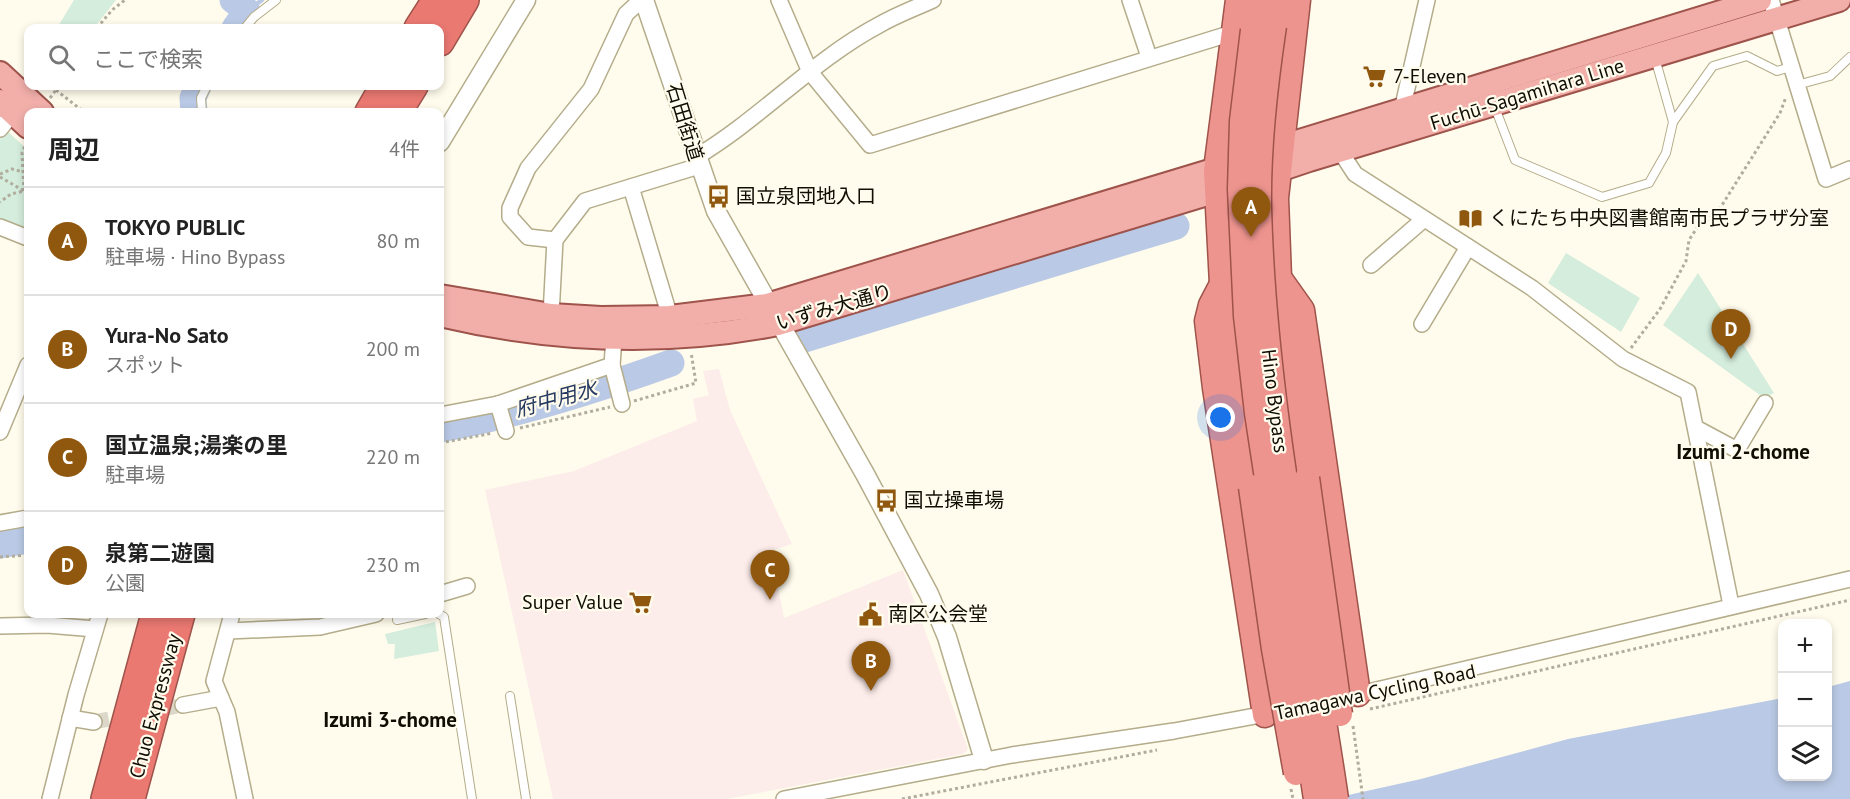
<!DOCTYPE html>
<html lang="ja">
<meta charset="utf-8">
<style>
:root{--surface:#fff;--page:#f6f6f6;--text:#222;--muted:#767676;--line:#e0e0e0;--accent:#8f580e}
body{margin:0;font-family:"PT Sans","Noto Sans JP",sans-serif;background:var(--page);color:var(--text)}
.controls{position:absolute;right:18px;bottom:18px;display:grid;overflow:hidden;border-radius:12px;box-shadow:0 3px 9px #0003}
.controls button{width:54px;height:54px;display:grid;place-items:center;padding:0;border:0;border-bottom:2px solid var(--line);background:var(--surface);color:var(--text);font:30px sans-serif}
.you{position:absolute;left:1221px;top:418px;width:21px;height:21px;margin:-15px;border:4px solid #fff;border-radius:50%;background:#1a73e8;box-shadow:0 0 0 9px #1a73e833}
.badge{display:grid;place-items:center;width:39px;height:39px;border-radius:50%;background:var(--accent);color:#fff;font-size:20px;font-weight:700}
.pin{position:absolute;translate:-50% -50px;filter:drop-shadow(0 2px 3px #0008)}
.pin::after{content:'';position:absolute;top:32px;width:21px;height:18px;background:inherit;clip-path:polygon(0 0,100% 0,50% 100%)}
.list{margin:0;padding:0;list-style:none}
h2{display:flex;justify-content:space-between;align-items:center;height:78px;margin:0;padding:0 24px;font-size:26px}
h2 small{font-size:20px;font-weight:400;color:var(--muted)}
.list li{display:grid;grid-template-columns:39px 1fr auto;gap:18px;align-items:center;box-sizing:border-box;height:108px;padding:0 24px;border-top:2px solid var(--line)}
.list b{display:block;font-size:22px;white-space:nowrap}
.list p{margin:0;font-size:20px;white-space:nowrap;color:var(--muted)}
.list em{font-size:20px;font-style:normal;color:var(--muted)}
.icon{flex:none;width:33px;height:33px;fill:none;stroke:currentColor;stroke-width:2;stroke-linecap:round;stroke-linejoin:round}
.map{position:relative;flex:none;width:1850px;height:799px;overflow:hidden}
.search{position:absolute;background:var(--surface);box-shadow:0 3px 9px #0003;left:24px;top:24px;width:420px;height:66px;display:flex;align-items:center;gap:15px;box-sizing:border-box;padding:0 21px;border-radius:12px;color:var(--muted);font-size:22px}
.panel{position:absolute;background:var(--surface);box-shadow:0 3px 9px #0003;left:24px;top:108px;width:420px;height:510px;border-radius:12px}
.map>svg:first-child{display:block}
.commercial{fill:#fdedea}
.green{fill:#d4eddc}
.water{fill:#bac9e5}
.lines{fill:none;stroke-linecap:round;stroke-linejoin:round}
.stream{stroke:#bac9e5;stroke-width:4.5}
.river{stroke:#bac9e5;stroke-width:27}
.minor-tunnel{stroke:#dbd8ca;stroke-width:15;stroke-dasharray:15 8;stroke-linecap:butt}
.service-casing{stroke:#b4ac8a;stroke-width:10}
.minor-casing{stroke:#b4ac8a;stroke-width:18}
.tertiary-casing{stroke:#b4ac8a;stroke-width:21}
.primary-casing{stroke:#9e534b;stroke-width:26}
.trunk-casing{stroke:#9e534b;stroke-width:27}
.motorway-casing{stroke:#9e534b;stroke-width:30}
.path{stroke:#b0ad9f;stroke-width:3;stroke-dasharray:3 3;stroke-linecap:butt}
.service{stroke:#fff;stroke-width:8}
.minor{stroke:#fff;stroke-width:15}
.tertiary{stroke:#fff;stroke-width:18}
.primary{stroke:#f2afaa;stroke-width:22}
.trunk{stroke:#ee948e;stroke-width:24}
.motorway{stroke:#ea7972;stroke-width:27}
.trunk-bridge-casing{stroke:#9e534b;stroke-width:27;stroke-linecap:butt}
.path-bridge{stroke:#b0ad9f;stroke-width:3;stroke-dasharray:3 3;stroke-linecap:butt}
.trunk-bridge{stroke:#ee948e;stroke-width:24}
.labels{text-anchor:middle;stroke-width:4.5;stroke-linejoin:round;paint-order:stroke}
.poi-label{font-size:20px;fill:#100d03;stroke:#fffced;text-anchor:start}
.street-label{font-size:20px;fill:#100d03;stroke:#fffced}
.water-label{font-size:21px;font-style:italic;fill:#273a61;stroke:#fffced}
.neighbourhood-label{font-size:21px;font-weight:bold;fill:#100d03;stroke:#fffced}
</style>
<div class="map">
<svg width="1850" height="799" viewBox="0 0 1850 799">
<rect width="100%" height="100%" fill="#fffced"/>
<path class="commercial" d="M719 369 730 410 792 544 771 551 784 618 903 570 968 749 963 754 727 799H553L485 490 574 471 697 421 693 399 709 395 703 371Z"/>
<g class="green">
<path d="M74 0H116L94 28H57Z"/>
<path d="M7 131 28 150V221L24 229 0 218V139Z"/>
<path d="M1566 253 1640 298 1621 332 1548 283Z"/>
<path d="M1698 273 1774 393 1764 398 1663 325Z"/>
<path d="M435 622 439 651 394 659 395 644H388L385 634Z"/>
</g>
<path class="water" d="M1850 681V799H1330L1421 779 1568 739 1782 698V776H1828V687Z"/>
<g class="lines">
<path class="stream" d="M247 11 262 0"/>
<g class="river">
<path d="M233 0 247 11 235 28"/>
<path d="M194 112 193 98 198 86"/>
<path d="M801 340 1176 226"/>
<path d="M440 429C518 415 596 390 671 363"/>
<path d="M0 545 28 540"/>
</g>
<path class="minor-tunnel" d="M94 722 183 705"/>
<defs>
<g id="service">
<path d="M245 28 254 17 276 0"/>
<path d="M1797 85 1830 76 1850 57"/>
<path d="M1494 105 1515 160 1602 197 1649 183 1666 153 1673 122 1655 58"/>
<path d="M202 112 201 98 207 86"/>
<path d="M1673 122 1713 66 1747 56 1777 71 1791 67"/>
<path d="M439 614 444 617 472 799"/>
<path d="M397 620 425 614"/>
<path d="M510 696 526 799"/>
</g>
<g id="minor">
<path d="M641 0 626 14 591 89 528 168 510 208V217L528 237 555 240 585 201 699 166"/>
<path d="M779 0 810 72 870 145 1232 33"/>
<path d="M1130 0 1149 57"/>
<path d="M1771 0 1826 179 1850 169"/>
<path d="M1402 110 1427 0"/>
<path d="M0 129 12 114"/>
<path d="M1340 151 1355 174 1532 288 1623 359 1688 392 1731 605"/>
<path d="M696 157C760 119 813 60 879 25 896 15 915 8 933 0"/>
<path d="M631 187 670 317"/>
<path d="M0 227 28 238"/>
<path d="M1371 265 1423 220"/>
<path d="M551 315 555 240"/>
<path d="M1422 324 1468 247"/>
<path d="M612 365 622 404"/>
<path d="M498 404 506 431"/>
<path d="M440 415 498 404 612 365 614 338"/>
<path d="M1696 428 1737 450 1765 403"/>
<path d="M0 432 28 365"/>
<path d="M0 523 28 518"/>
<path d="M440 594 467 586"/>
<path d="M0 626 47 625 95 629"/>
<path d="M228 631 320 627 376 614"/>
<path d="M1351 696 1850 579"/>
<path d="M221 698 214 681 232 614"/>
<path d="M183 705 221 698 227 712 245 799"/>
<path d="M70 718 94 722"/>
<path d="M50 799 76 695 100 614"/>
<path d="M784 799 1012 755 1174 731 1271 713"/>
</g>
<g id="tertiary">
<path d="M644 0 716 211 865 474 929 594 947 637 984 760"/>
<path d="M440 142 526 0"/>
</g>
<g id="primary">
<path d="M0 73 42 112"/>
<path d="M0 101 28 127"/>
<path d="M1267 151 1760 0"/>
<path d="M440 296 551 315 601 318 670 317 767 305 1233 164"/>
<path d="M440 315C551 341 666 346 778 324L1217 191 1309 160 1839 0"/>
</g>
<g id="trunk">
<path d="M1238 0 1216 170 1222 284 1251 487"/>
<path d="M1298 0 1276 198 1279 277 1307 478"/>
<path d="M1274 26 1279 0"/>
<path d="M1253 30 1258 0"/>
<path d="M1280 279 1302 310 1358 694"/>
<path d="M1222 284 1211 305 1207 321 1215 388 1265 715"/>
</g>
<g id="motorway">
<path d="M418 28 436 0"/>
<path d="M440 42 465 0"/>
<path d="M369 112 384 86"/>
<path d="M398 112 414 86"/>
<path d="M105 799 155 614"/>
<path d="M131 799 181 614"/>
</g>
</defs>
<use href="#service" class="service-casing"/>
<use href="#minor" class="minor-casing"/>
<use href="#tertiary" class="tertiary-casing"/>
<use href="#primary" class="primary-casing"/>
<use href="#trunk" class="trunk-casing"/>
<use href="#motorway" class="motorway-casing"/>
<g class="path">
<path d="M97 28 112 10 125 0"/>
<path d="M56 90 84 112"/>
<path d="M50 98 59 86"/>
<path d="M0 174 12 169 23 172"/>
<path d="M0 177 24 191 11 194 0 202"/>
<path d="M24 191 22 153 26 143"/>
<path d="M1631 348 1660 309 1686 261 1689 240 1699 225 1717 213 1780 113 1786 97"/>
<path d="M634 401 696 383 691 352"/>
<path d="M520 428 610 407"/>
<path d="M440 443 493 433"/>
<path d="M0 557 28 555"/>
<path d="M1370 709 1850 600"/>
<path d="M902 799 1157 750"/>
</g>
<use href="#service" class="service"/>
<use href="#minor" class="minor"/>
<use href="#tertiary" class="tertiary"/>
<use href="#primary" class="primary"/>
<use href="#trunk" class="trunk"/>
<use href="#motorway" class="motorway"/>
<defs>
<g id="trunk-bridge">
<path d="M1274 26C1265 86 1258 146 1259 207 1264 406 1307 602 1336 799"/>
<path d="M1253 30 1242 121 1240 189 1246 316 1257 413 1316 799"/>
<path d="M1307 478 1340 714"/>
<path d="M1251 487 1274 649 1296 773"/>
</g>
</defs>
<use href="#trunk-bridge" class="trunk-bridge-casing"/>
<g class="path-bridge">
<path d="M1353 726 1363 799"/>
<path d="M1291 789 1293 799"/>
</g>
<use href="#trunk-bridge" class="trunk-bridge"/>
</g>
<defs>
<symbol id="supermarket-bare" viewBox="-9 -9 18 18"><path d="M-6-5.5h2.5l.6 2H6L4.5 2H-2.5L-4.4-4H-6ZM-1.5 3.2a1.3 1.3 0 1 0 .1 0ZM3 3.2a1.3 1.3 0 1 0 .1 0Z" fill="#8f580e" stroke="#fffced" stroke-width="2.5" paint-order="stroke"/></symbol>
<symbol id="bus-bare" viewBox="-9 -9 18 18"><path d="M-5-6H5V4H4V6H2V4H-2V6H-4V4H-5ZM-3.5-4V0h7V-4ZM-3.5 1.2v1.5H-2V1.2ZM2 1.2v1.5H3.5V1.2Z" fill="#8f580e" stroke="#fffced" stroke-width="2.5" paint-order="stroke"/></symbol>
<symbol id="library-bare" viewBox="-9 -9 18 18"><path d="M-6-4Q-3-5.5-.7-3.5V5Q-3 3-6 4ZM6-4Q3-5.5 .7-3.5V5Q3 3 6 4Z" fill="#8f580e" stroke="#fffced" stroke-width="2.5" paint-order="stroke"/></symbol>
<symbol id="civic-bare" viewBox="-9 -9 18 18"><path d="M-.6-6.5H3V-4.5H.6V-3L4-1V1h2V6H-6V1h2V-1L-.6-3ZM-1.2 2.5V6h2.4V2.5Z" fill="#8f580e" stroke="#fffced" stroke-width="2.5" paint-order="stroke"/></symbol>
</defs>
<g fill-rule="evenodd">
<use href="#supermarket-bare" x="1358" y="60" width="33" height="33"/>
<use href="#bus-bare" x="702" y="180" width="33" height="33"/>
<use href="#library-bare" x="1454" y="202" width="33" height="33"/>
<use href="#bus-bare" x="870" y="484" width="33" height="33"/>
<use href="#supermarket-bare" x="624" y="586" width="33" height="33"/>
<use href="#civic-bare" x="854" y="598" width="33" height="33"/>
</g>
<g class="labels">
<g class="poi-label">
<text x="1393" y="83">7-Eleven</text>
<text x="736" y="203">国立泉団地入口</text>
<text x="1489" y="225">くにたち中央図書館南市民プラザ分室</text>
<text x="904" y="507">国立操車場</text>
<text x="623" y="609" text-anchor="end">Super Value</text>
<text x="888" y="621">南区公会堂</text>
</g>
<g class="street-label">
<text transform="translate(1527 94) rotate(-17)" y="7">Fuchū-Sagamihara Line</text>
<text transform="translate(685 122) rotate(73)" y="7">石田街道</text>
<text transform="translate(834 307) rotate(-16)" y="7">いずみ大通り</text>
<text transform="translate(1275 401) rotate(83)" y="7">Hino Bypass</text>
<text transform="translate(1375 692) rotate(-12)" y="7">Tamagawa Cycling Road</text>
<text transform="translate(155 706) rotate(-75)" y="7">Chuo Expressway</text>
</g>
<g class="water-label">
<text transform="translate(556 399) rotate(-15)" y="7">府中用水</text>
</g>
<g class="neighbourhood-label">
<text x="1743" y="459">Izumi 2-chome</text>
<text x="390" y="727">Izumi 3-chome</text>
</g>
</g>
</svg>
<div class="controls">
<button>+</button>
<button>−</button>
<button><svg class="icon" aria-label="layers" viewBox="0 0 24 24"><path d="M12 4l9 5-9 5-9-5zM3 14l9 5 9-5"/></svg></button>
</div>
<div class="you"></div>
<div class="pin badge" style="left:1251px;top:237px">A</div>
<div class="pin badge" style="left:871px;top:691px">B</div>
<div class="pin badge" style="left:770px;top:600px">C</div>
<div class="pin badge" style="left:1731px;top:359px">D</div>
<div class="search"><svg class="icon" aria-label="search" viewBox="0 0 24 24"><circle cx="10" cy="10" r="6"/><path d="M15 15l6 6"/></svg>ここで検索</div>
<section class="panel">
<h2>周辺<small>4件</small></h2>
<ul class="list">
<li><span class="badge">A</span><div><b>TOKYO PUBLIC</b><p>駐車場 · Hino Bypass</p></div><em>80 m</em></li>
<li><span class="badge">B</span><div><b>Yura-No Sato</b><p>スポット</p></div><em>200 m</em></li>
<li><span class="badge">C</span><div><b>国立温泉;湯楽の里</b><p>駐車場</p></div><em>220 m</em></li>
<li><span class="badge">D</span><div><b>泉第二遊園</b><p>公園</p></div><em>230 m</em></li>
</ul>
</section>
</div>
